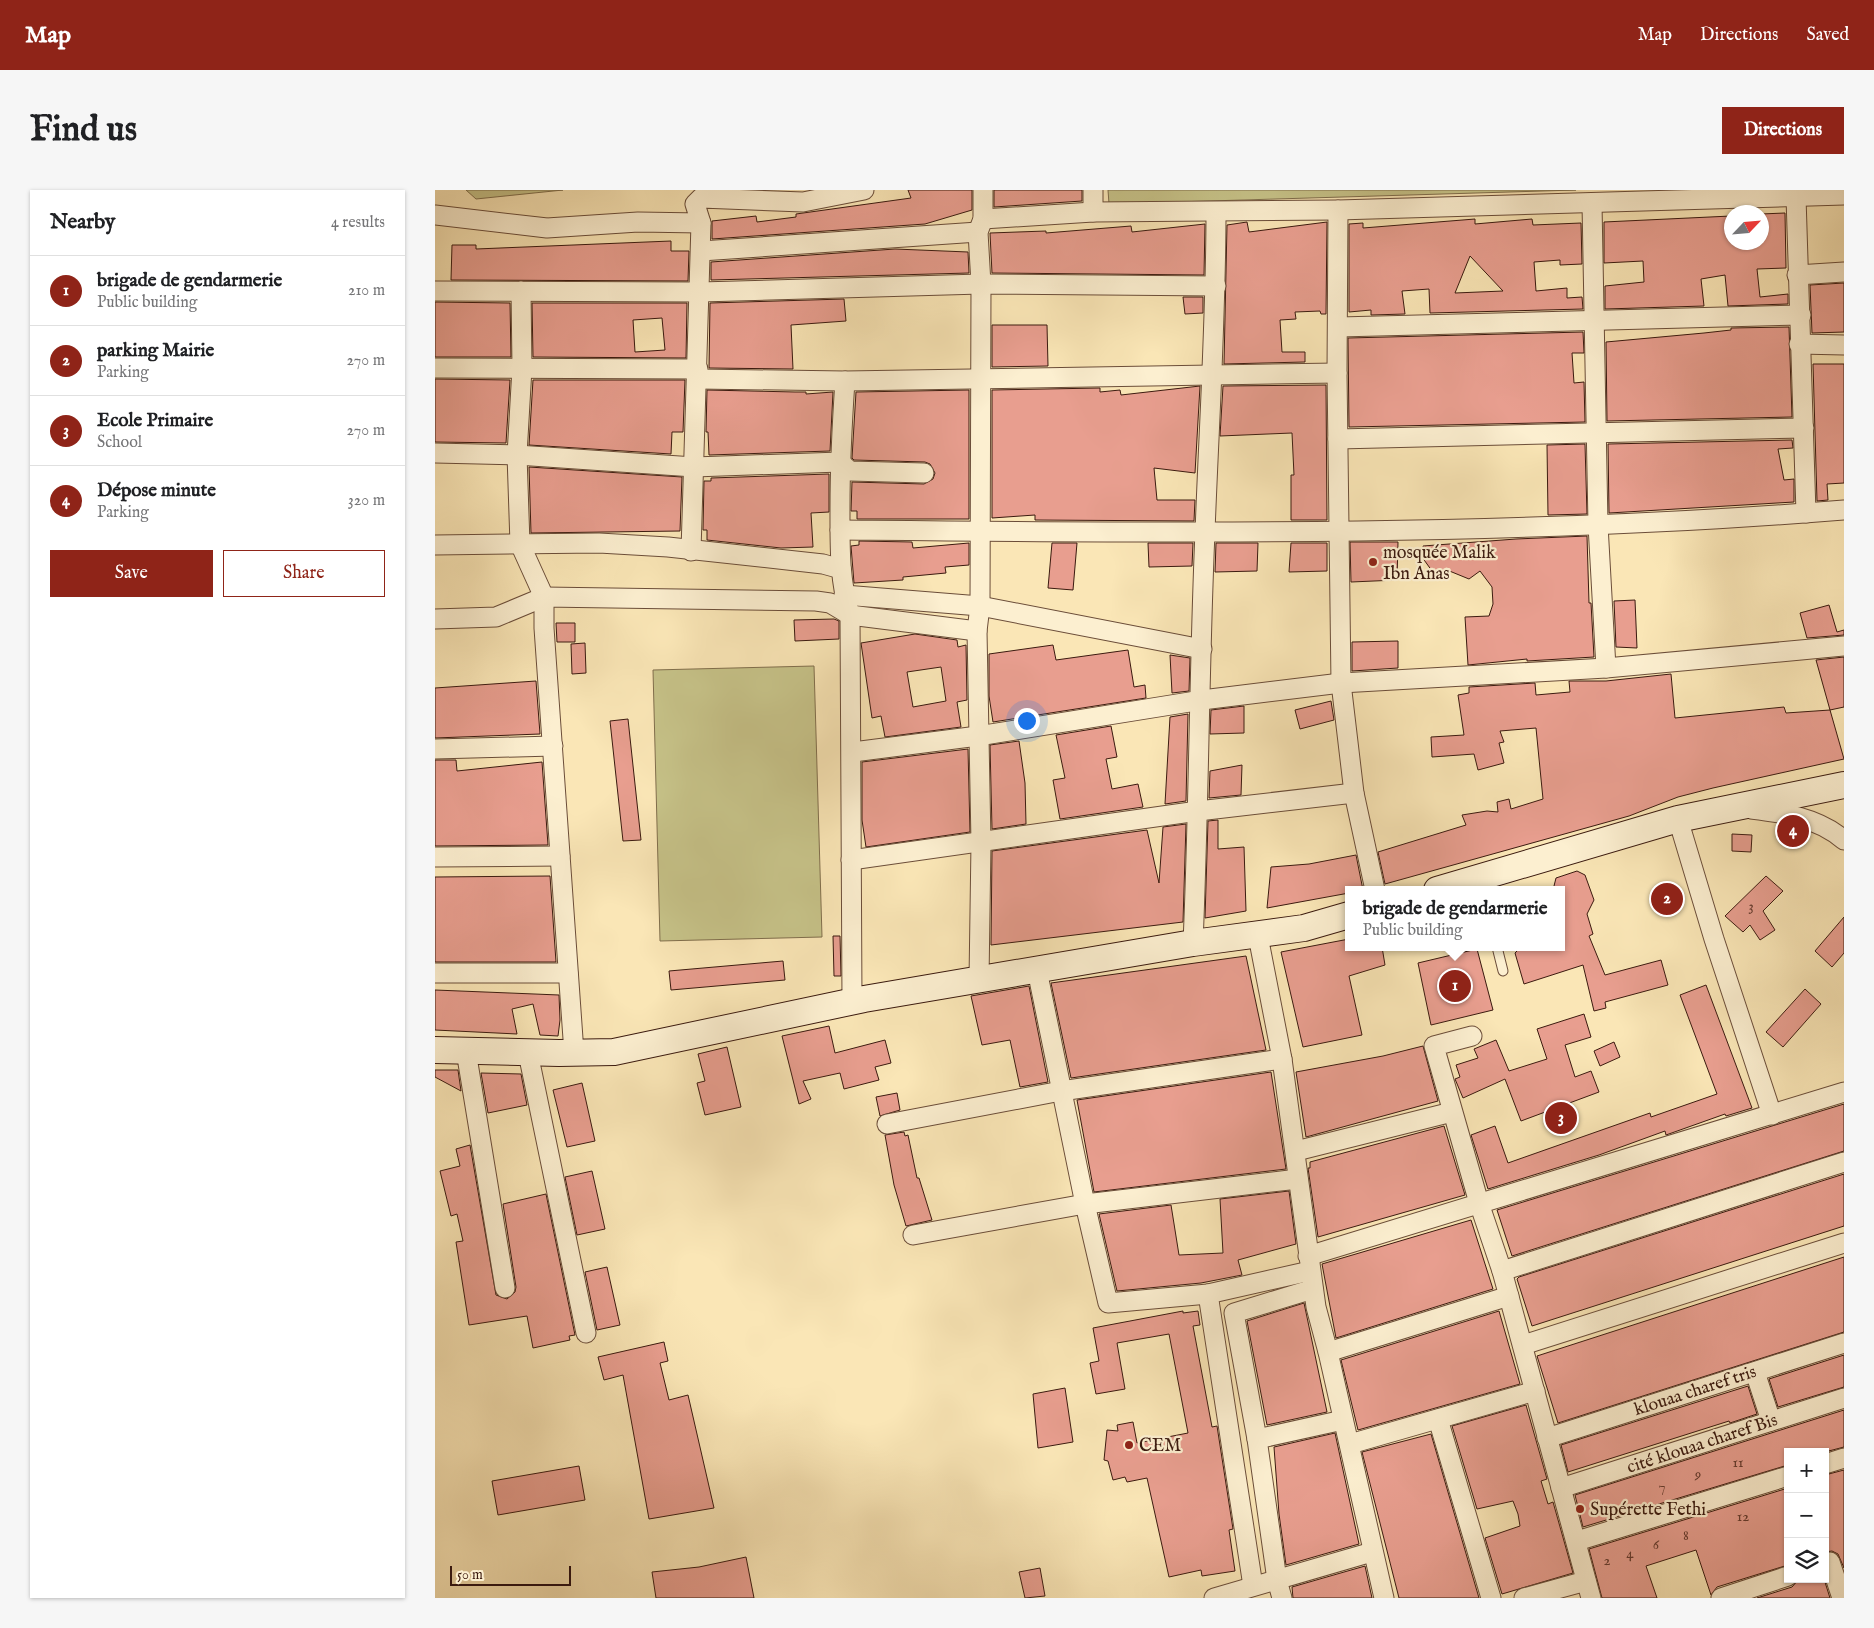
<!DOCTYPE html>
<meta charset="utf-8">
<style>
:root{--surface:#fff;--page:#f6f6f6;--text:#202124;--muted:#757577;--line:#e0e0e0;--accent:#8f2418}
body{margin:0;font-family:"IM FELL English",serif;background:var(--page);color:var(--text)}
.controls{position:absolute;right:15px;bottom:15px;display:grid;overflow:hidden;border-radius:0px;box-shadow:0 1px 4px #0004}
.controls button{width:45px;height:45px;display:grid;place-items:center;padding:0;border:0;border-bottom:1px solid var(--line);background:var(--surface);color:var(--text);font:25px sans-serif}
.compass{position:absolute;left:1289px;top:15px;width:45px;height:45px;border-radius:50%;background:var(--surface);box-shadow:0 1px 4px #0004;rotate:64deg}
.scale{position:absolute;left:15px;bottom:12px;width:121px;box-sizing:border-box;padding-left:5px;border:2px solid #3b1a0f;border-top:0;font-size:14px;line-height:18px;white-space:nowrap;color:#3b1a0f;-webkit-text-stroke:4px #fcefd0;paint-order:stroke}
.you{position:absolute;left:591px;top:530px;width:18px;height:18px;margin:-12px;border:4px solid #fff;border-radius:50%;background:#1a73e8;box-shadow:0 0 0 8px #1a73e833}
.badge{display:grid;place-items:center;width:32px;height:32px;border-radius:50%;background:var(--accent);color:#fff;font-size:16px;font-weight:700}
.pin{position:absolute;translate:-50% -50%;border:2px solid #fff;box-shadow:0 1px 5px #0006}
.popup{position:absolute;left:910px;top:696px;width:220px;height:65px;box-sizing:border-box;display:grid;place-content:center;border-radius:0px;background:var(--surface);filter:drop-shadow(0 1px 4px #0005);font-size:16px;white-space:nowrap;color:var(--muted)}
.popup b{font-size:19px;color:var(--text)}
.popup::after{content:'';position:absolute;left:50%;top:100%;margin-left:-10px;border:10px solid transparent;border-top-color:var(--surface)}
.list{margin:0;padding:0;list-style:none}
h2{display:flex;justify-content:space-between;align-items:center;height:65px;margin:0;padding:0 20px;font-size:21px}
h2 small{font-size:16px;font-weight:400;color:var(--muted)}
.list li{display:grid;grid-template-columns:32px 1fr auto;gap:15px;align-items:center;box-sizing:border-box;height:70px;padding:0 20px;border-top:1px solid var(--line)}
.list b{display:block;font-size:19px;white-space:nowrap}
.list p{margin:0;font-size:16px;white-space:nowrap;color:var(--muted)}
.list em{font-size:16px;font-style:normal;color:var(--muted)}
.actions{display:flex;gap:10px;padding:15px 20px}
.actions a{flex:1;padding:11px 0;border:1px solid var(--accent);border-radius:0px;text-align:center;font-size:18px;color:var(--accent)}
.actions .main{background:var(--accent);color:#fff}
.icon{flex:none;width:28px;height:28px;fill:none;stroke:currentColor;stroke-width:2;stroke-linecap:round;stroke-linejoin:round}
.map{position:relative;flex:none;width:1409px;height:1408px;overflow:hidden;border-radius:0px}
header{display:flex;align-items:center;gap:30px;box-sizing:border-box;height:70px;padding:0 25px;background:var(--accent);color:#fff}
header strong{font-size:24px}
nav{display:flex;gap:28px;margin-inline-start:auto;font-size:18px}
.intro{display:flex;align-items:center;justify-content:space-between;box-sizing:border-box;height:120px;padding:0 30px}
h1{margin:0;font-size:35px}
.button{padding:12px 22px;border-radius:0px;background:var(--accent);color:#fff;font-size:18px;font-weight:700}
main{display:flex;gap:30px;padding:0 30px}
aside{flex:1;background:var(--surface);border-radius:0px;box-shadow:0 1px 4px #0004}
.map>svg:first-child{display:block}
.green{fill:#c6c288;stroke:#806e4c}
.building{fill:#e89e8f;stroke:#3b1a0f;fill-rule:evenodd}
.lines{fill:none;stroke-linecap:round;stroke-linejoin:round}
.service-casing{stroke:#6b4d39;stroke-width:11}
.minor-casing{stroke:#6b4d39;stroke-width:21}
.secondary-casing{stroke:#3b1a0f;stroke-width:28}
.service{stroke:#fcefd0;stroke-width:9}
.minor{stroke:#fcefd0;stroke-width:19}
.secondary{stroke:#fcefd0;stroke-width:26}
.poi-dot{fill:#8f2418;stroke:#fcefd0;stroke-width:2}
.labels{text-anchor:middle;stroke-width:4.5;stroke-linejoin:round;paint-order:stroke}
.number-label{font-size:15px;fill:#663b2f}
.poi-label{font-size:18px;fill:#3b1a0f;stroke:#fcefd0;text-anchor:start}
.street-label{font-size:18px;fill:#3b1a0f;stroke:#fcefd0}
</style>
<header>
<strong>Map</strong>
<nav><a>Map</a><a>Directions</a><a>Saved</a></nav>
</header>
<div class="intro"><h1>Find us</h1><a class="button">Directions</a></div>
<main>
<aside>
<h2>Nearby<small>4 results</small></h2>
<ul class="list">
<li><span class="badge">1</span><div><b>brigade de gendarmerie</b><p>Public building</p></div><em>210 m</em></li>
<li><span class="badge">2</span><div><b>parking Mairie</b><p>Parking</p></div><em>270 m</em></li>
<li><span class="badge">3</span><div><b>Ecole Primaire</b><p>School</p></div><em>270 m</em></li>
<li><span class="badge">4</span><div><b>Dépose minute</b><p>Parking</p></div><em>320 m</em></li>
</ul>
<div class="actions"><a class="main">Save</a><a>Share</a></div>
</aside>
<div class="map">
<svg width="1409" height="1408" viewBox="0 0 1409 1408">
<rect width="100%" height="100%" fill="#fae6b6"/>
<filter id="stains"><feTurbulence type="fractalNoise" baseFrequency=".004" numOctaves="4"/><feColorMatrix values="0 0 0 0 .2 0 0 0 0 .09 0 0 0 0 .02 0 0 0 .5 -.17"/></filter>
<radialGradient id="worn" r=".72"><stop offset=".6" stop-color="#630" stop-opacity="0"/><stop offset="1" stop-color="#630" stop-opacity=".3"/></radialGradient>
<g class="green">
<path d="M31 0H128L41 9Z"/>
<path d="M673 0H1141L674 14Z"/>
<path d="M379 476 387 747 225 751 218 480Z"/>
</g>
<g class="building">
<path d="M473 0H537V20L490 34 277 49V31L321 26 322 32 361 27V24L476 8Z"/>
<path d="M559 0H647V11L559 17Z"/>
<path d="M1350 23 1351 78 1322 79 1325 107 1353 104V114L1293 116 1290 85 1266 89 1269 116 1170 119V96L1209 92 1208 71 1169 73V32L1296 26V52H1326V24Z"/>
<path d="M1040 29V34L1097 29 1098 35 1146 33 1147 74 1125 75V70L1099 72 1101 101 1132 98V108L1147 107 1148 119 995 123 994 99 967 101 970 124 936 125V120L914 122V34L928 33V38ZM1035 66 1068 101 1020 103Z"/>
<path d="M812 32 814 42 892 32 891 124H886L885 121 860 122 861 129 845 130 847 162H870V172L789 174 792 35Z"/>
<path d="M770 34 769 85 557 83 555 43 611 41V43L696 36 697 42Z"/>
<path d="M236 51V61H254L253 91 16 90 17 55H41V59Z"/>
<path d="M460 59 533 62 534 83 276 90V72Z"/>
<path d="M1409 93V142L1377 143 1375 95Z"/>
<path d="M748 107H768V123L750 124Z"/>
<path d="M409 109 411 131 356 135 358 179 274 178 275 113Z"/>
<path d="M0 112 75 113 76 167H0Z"/>
<path d="M97 113H252L251 168 98 167ZM227 128 230 160 200 162 198 130Z"/>
<path d="M557 135H612L613 176 557 177Z"/>
<path d="M1354 137 1357 227 1172 231 1171 152 1269 143 1296 140V138Z"/>
<path d="M1148 142 1149 163H1137L1139 193 1149 192 1150 232 914 237 913 148Z"/>
<path d="M1378 174H1409V293L1392 294 1393 310 1382 311Z"/>
<path d="M0 189 75 190 71 253 0 252Z"/>
<path d="M98 190H250L248 242H237L236 264 94 255Z"/>
<path d="M891 195 892 330H856V285H859L857 243 785 246 788 196Z"/>
<path d="M765 196 760 283 719 278 722 310H760L759 331 600 330V325L557 328V200L665 198V202L685 200 686 205Z"/>
<path d="M272 200 360 202H371V204L398 202 395 261 274 265 273 242H271Z"/>
<path d="M534 200V329H422V321H416L417 292 489 294 498 289 500 283 495 274 490 272 419 270 417 268 421 202Z"/>
<path d="M1357 250 1358 258 1343 259 1349 290 1359 289V312L1174 323 1173 254Z"/>
<path d="M1150 254 1152 324 1113 325 1112 255Z"/>
<path d="M94 277 247 287 245 341 96 343Z"/>
<path d="M394 284V322L376 323 378 357 346 358 272 350V340H268L269 291H276V288Z"/>
<path d="M1152 346 1154 413H1156L1159 467 1092 471V469L1033 475 1030 427 1054 426 1058 414 1057 397 1045 381 1034 389 1012 380 997 381 987 367 989 365 988 356 1081 349Z"/>
<path d="M424 351 477 352 478 358 534 353V375L510 377 511 383 468 387V390L419 393 416 356 424 355Z"/>
<path d="M915 352H963L962 390 916 392Z"/>
<path d="M617 353H642L638 400 613 398Z"/>
<path d="M713 353H758L757 376 714 377Z"/>
<path d="M781 353H823L822 381 780 382Z"/>
<path d="M856 353H892V381L854 382Z"/>
<path d="M1200 410 1202 458 1181 457 1179 411Z"/>
<path d="M1394 415 1402 442 1409 440V445L1372 448 1365 423Z"/>
<path d="M399 429 404 431V449L360 451 359 430Z"/>
<path d="M121 433H140V452H122Z"/>
<path d="M480 444 522 450 523 457 531 455 532 510 522 512 526 537 450 547 446 526 437 528 426 453ZM506 477 511 511 478 517 472 482Z"/>
<path d="M963 451V478L917 481V452Z"/>
<path d="M150 453 151 483 137 484 136 454Z"/>
<path d="M618 455 621 470 693 460 699 497 710 495 711 508 558 532 554 506V464Z"/>
<path d="M735 465 755 468 754 501 737 503Z"/>
<path d="M1409 467V517L1395 520 1381 470Z"/>
<path d="M1236 484 1240 528 1349 517 1351 523 1395 520 1409 569 1278 598 1243 607 1194 626 950 694 943 662 1031 635 1027 625 1052 621 1063 622 1062 612 1074 609 1076 619 1108 609 1101 538 1065 541 1069 552 1064 553 1069 573 1043 580 1039 564 997 567 996 547 1029 545 1023 505 1034 503V497L1100 493 1101 505 1135 502 1134 491H1171Z"/>
<path d="M101 491 105 544 0 548V498Z"/>
<path d="M896 511 899 530 865 539 860 520Z"/>
<path d="M809 516V543L775 544 776 520Z"/>
<path d="M753 524 751 611 730 614 735 527Z"/>
<path d="M193 529 206 650 188 651 175 531Z"/>
<path d="M676 536 682 567 671 569 677 599 703 594 708 617 625 629 618 590 630 588 621 545Z"/>
<path d="M584 551 590 593 591 634 557 639 555 555Z"/>
<path d="M533 559 535 642 431 657 427 630V572Z"/>
<path d="M0 570H21L22 581 107 572 113 655 0 656Z"/>
<path d="M807 575 806 605 774 608 775 581Z"/>
<path d="M783 630V659L809 657 811 721 770 728 773 631Z"/>
<path d="M751 634 748 732 556 755 557 661 712 640 724 693 728 637Z"/>
<path d="M1297 644 1317 645 1316 662 1297 661Z"/>
<path d="M921 665 928 700H914V703L832 718 836 677 874 674Z"/>
<path d="M1142 681 1150 685 1159 710 1152 724 1158 744 1154 746 1170 785 1226 770 1233 795 1170 812 1171 818 1159 821 1148 775 1089 794 1080 763 1086 757H1126V700H1118L1121 688Z"/>
<path d="M115 686 121 772H0V687Z"/>
<path d="M1331 686 1348 701 1328 721 1340 740 1325 750 1315 735 1308 742 1290 726Z"/>
<path d="M1409 727V763L1397 777 1380 761Z"/>
<path d="M398 746H405L406 786H399Z"/>
<path d="M914 749V757H947L950 775 914 786 927 845 868 857 846 762Z"/>
<path d="M1042 759 1058 820 996 835 983 773Z"/>
<path d="M811 766 831 860 636 888 616 793Z"/>
<path d="M348 771 350 790 236 800 234 781Z"/>
<path d="M1271 795 1317 918 1291 926 1290 924 1231 945 1230 941 1164 965 1053 999 1036 945 1060 936 1073 973 1215 923 1216 927 1282 904 1245 805Z"/>
<path d="M594 796 613 892 585 897 575 850 547 855 536 806Z"/>
<path d="M1370 799 1386 814 1348 857 1331 842Z"/>
<path d="M0 800 124 805 125 830 123 846 105 845 98 814 77 819 82 844 0 840Z"/>
<path d="M1149 824 1156 847 1130 855 1140 887 1156 881 1164 902 1086 931 1070 889 1028 908 1020 889 1025 887 1021 875 1043 868 1039 859 1061 850 1074 881 1112 869 1102 839Z"/>
<path d="M394 836 400 863 450 850 456 873 440 877 444 890 409 899 405 883 368 891 376 909 364 914 347 846Z"/>
<path d="M1179 852 1185 867 1165 876 1159 861Z"/>
<path d="M988 856 1003 911 871 947 861 882 948 866Z"/>
<path d="M292 857 306 917 270 925 262 893 270 891 263 864Z"/>
<path d="M0 880H23L26 901 0 887Z"/>
<path d="M836 882 851 979 659 1002 642 910Z"/>
<path d="M46 883 86 884 92 915 53 923Z"/>
<path d="M147 893 160 951 132 957 118 900Z"/>
<path d="M462 903 465 920 445 926 441 907Z"/>
<path d="M1409 914V961L1077 1066 1062 1020Z"/>
<path d="M1009 936 1030 1005 883 1047 873 978H875V972Z"/>
<path d="M469 942 470 946 473 945 482 988H484L497 1030 471 1036 459 995 450 945Z"/>
<path d="M35 955 61 1105 72 1109 80 1102 81 1097 68 1014 111 1004 140 1145 134 1146 135 1150 98 1158 92 1126 34 1135 21 1052 28 1051 22 1024 16 1026 5 981 25 976 21 959Z"/>
<path d="M157 981 170 1039 142 1045 130 987Z"/>
<path d="M1409 984V1036L1097 1136 1082 1089 1084 1087Z"/>
<path d="M854 1001 861 1054 803 1070 807 1085 766 1093 682 1101 664 1024 736 1015 744 1065 788 1063 785 1009Z"/>
<path d="M1036 1030 1058 1099 901 1148 887 1074Z"/>
<path d="M1409 1067V1142L1123 1233 1102 1166Z"/>
<path d="M172 1077 185 1135 162 1140 150 1082Z"/>
<path d="M869 1113 892 1222 832 1235 812 1131Z"/>
<path d="M748 1121V1123L763 1121 765 1135 758 1136 777 1237 782 1236 798 1339 794 1340 800 1381 767 1386 766 1380 734 1387 712 1288 692 1292 690 1287 678 1290 673 1271 669 1270 672 1240 683 1241 682 1235 698 1232 702 1253 753 1243 734 1144 682 1153 690 1199 661 1204 655 1173 664 1171 658 1138Z"/>
<path d="M1064 1121 1085 1194 923 1240 906 1170Z"/>
<path d="M229 1152 233 1171 225 1173 234 1210 253 1205 279 1318 214 1329 188 1185 169 1190 163 1167Z"/>
<path d="M1409 1165V1197L1343 1217 1334 1189Z"/>
<path d="M1313 1196 1322 1224 1295 1233 1294 1231 1133 1282 1126 1255Z"/>
<path d="M630 1198 638 1252 603 1258 598 1204Z"/>
<path d="M1091 1215 1112 1289 1106 1291 1113 1314 1118 1312 1138 1383 1067 1404 1050 1348 1085 1336 1083 1324 1078 1311 1042 1319 1017 1236Z"/>
<path d="M1409 1220V1257L1390 1262H1353V1275L1148 1337 1140 1305Z"/>
<path d="M900 1243 924 1354 851 1375 844 1324 839 1257Z"/>
<path d="M996 1244 1044 1408H964L927 1262Z"/>
<path d="M144 1276 150 1310 63 1325 57 1291Z"/>
<path d="M1409 1280V1378L1403 1364 1397 1361 1390 1362V1285Z"/>
<path d="M1353 1298V1375L1282 1397 1276 1405 1261 1360 1211 1376 1222 1408H1167L1154 1359Z"/>
<path d="M311 1367 319 1408H221L217 1382 264 1377Z"/>
<path d="M930 1376 937 1408H858L857 1397Z"/>
<path d="M605 1378 610 1406 590 1408 584 1382Z"/>
<path d="M1364 1389H1389L1395 1408H1322L1357 1397Z"/>
</g>
<g class="lines">
<defs>
<path id="service" d="M1062 757 1068 781"/>
<g id="minor">
<path d="M658 0V22"/>
<path d="M1361 7 1371 323"/>
<path d="M1157 14 1163 335 1171 478"/>
<path d="M903 20 902 183 906 493 919 603 940 700"/>
<path d="M0 25 112 38 203 32 266 33 260 14 266 8 368 12 429 0"/>
<path d="M548 29 658 22 903 20 1409 5"/>
<path d="M266 61 543 42"/>
<path d="M1362 85 1409 82"/>
<path d="M0 101 265 102 546 94 781 96"/>
<path d="M86 101 87 178 82 265 85 354 109 407V438L139 863"/>
<path d="M904 137 1366 125"/>
<path d="M1364 154 1409 155"/>
<path d="M0 178 263 179"/>
<path d="M263 189 410 191 902 183"/>
<path d="M410 191C407 234 405 276 405 318 405 355 404 390 415 425L417 811"/>
<path d="M903 249 1369 238"/>
<path d="M0 263 82 265 259 277 405 272 415 281 489 283"/>
<path d="M405 340C739 343 1075 347 1409 320"/>
<path d="M0 355 164 353 233 357 388 374 406 379"/>
<path d="M256 361 266 33"/>
<path d="M409 405 545 416 767 459"/>
<path d="M0 429 61 427 109 407 381 411 395 413 415 425 542 441"/>
<path d="M0 559 118 556"/>
<path d="M418 562 543 546 767 510 906 493 1171 478 1409 456"/>
<path d="M1316 619C1349 623 1382 627 1409 650"/>
<path d="M1243 629 1279 749 1337 925"/>
<path d="M0 667 125 666"/>
<path d="M416 670 763 621 919 603"/>
<path d="M823 746 847 869 881 1117 893 1162 949 1408"/>
<path d="M758 753C764 616 764 479 770 342 774 235 781 129 781 22"/>
<path d="M602 780 650 1014 673 1113 773 1104 875 1081"/>
<path d="M0 783H133"/>
<path d="M544 790 546 653 542 441 545 416 546 94 543 42 548 29V0"/>
<path d="M1037 846 999 856 1044 1013 1067 1081 1156 1408"/>
<path d="M31 861 70 1098"/>
<path d="M93 863 151 1143"/>
<path d="M452 934 626 901 847 869"/>
<path d="M861 961 1017 922"/>
<path d="M478 1045 650 1014 863 989"/>
<path d="M873 1066 1409 902"/>
<path d="M1067 1081 1409 972"/>
<path d="M773 1104 818 1396"/>
<path d="M1088 1155 1409 1053"/>
<path d="M893 1162 1074 1106"/>
<path d="M1320 1182 1336 1231"/>
<path d="M1003 1229 1056 1408"/>
<path d="M1112 1248 1409 1153"/>
<path d="M822 1249 908 1230"/>
<path d="M915 1254 1100 1201"/>
<path d="M1390 1274 1409 1268"/>
<path d="M1126 1298 1409 1208"/>
<path d="M1142 1351 1353 1286"/>
<path d="M1390 1374 1395 1372 1407 1408"/>
<path d="M779 1408 937 1362"/>
<path d="M847 1408 842 1390 822 1249 799 1123 878 1099"/>
<path d="M1089 1408 1151 1391"/>
<path d="M1286 1408 1353 1386"/>
</g>
<g id="secondary">
<path d="M1002 700 1243 629 1409 595"/>
<path d="M0 860 124 863 179 862 429 809 758 753 869 738 914 725"/>
</g>
</defs>
<use href="#service" class="service-casing"/>
<use href="#minor" class="minor-casing"/>
<use href="#secondary" class="secondary-casing"/>
<use href="#service" class="service"/>
<use href="#minor" class="minor"/>
<use href="#secondary" class="secondary"/>
</g>
<g class="poi-dot">
<circle cx="938" cy="372" r="5"/>
<circle cx="694" cy="1255" r="5"/>
<circle cx="1145" cy="1319" r="5"/>
</g>
<g class="labels">
<g class="number-label">
<text x="1316" y="721">3</text>
<text x="1303" y="1277">11</text>
<text x="1263" y="1289">9</text>
<text x="1227" y="1301">7</text>
<text x="1308" y="1331">12</text>
<text x="1251" y="1350">8</text>
<text x="1221" y="1359">6</text>
<text x="1195" y="1368">4</text>
<text x="1172" y="1375">2</text>
</g>
<g class="poi-label">
<text x="948" y="368">mosquée Malik<tspan x="948" dy="21">Ibn Anas</tspan></text>
<text x="704" y="1261">CEM</text>
<text x="1155" y="1325">Supérette Fethi</text>
</g>
<g class="street-label">
<text transform="translate(1260 1200) rotate(-18)" y="6">klouaa charef tris</text>
<text transform="translate(1267 1253) rotate(-18)" y="6">cité klouaa charef Bis</text>
</g>
</g>
<rect width="100%" height="100%" filter="url(#stains)"/>
<rect width="100%" height="100%" fill="url(#worn)"/>
</svg>
<div class="controls">
<button>+</button>
<button>−</button>
<button><svg class="icon" aria-label="layers" viewBox="0 0 24 24"><path d="M12 4l9 5-9 5-9-5zM3 14l9 5 9-5"/></svg></button>
</div>
<svg class="compass" viewBox="-18 -18 36 36"><path d="M0-13l5 13h-10z" fill="#e53935"/><path d="M0 13l5-13h-10z" fill="#757577"/></svg>
<div class="scale">50 m</div>
<div class="you"></div>
<div class="pin badge" style="left:1020px;top:796px">1</div>
<div class="popup"><b>brigade de gendarmerie</b>Public building</div>
<div class="pin badge" style="left:1232px;top:709px">2</div>
<div class="pin badge" style="left:1126px;top:928px">3</div>
<div class="pin badge" style="left:1358px;top:641px">4</div>
</div>
</main>
